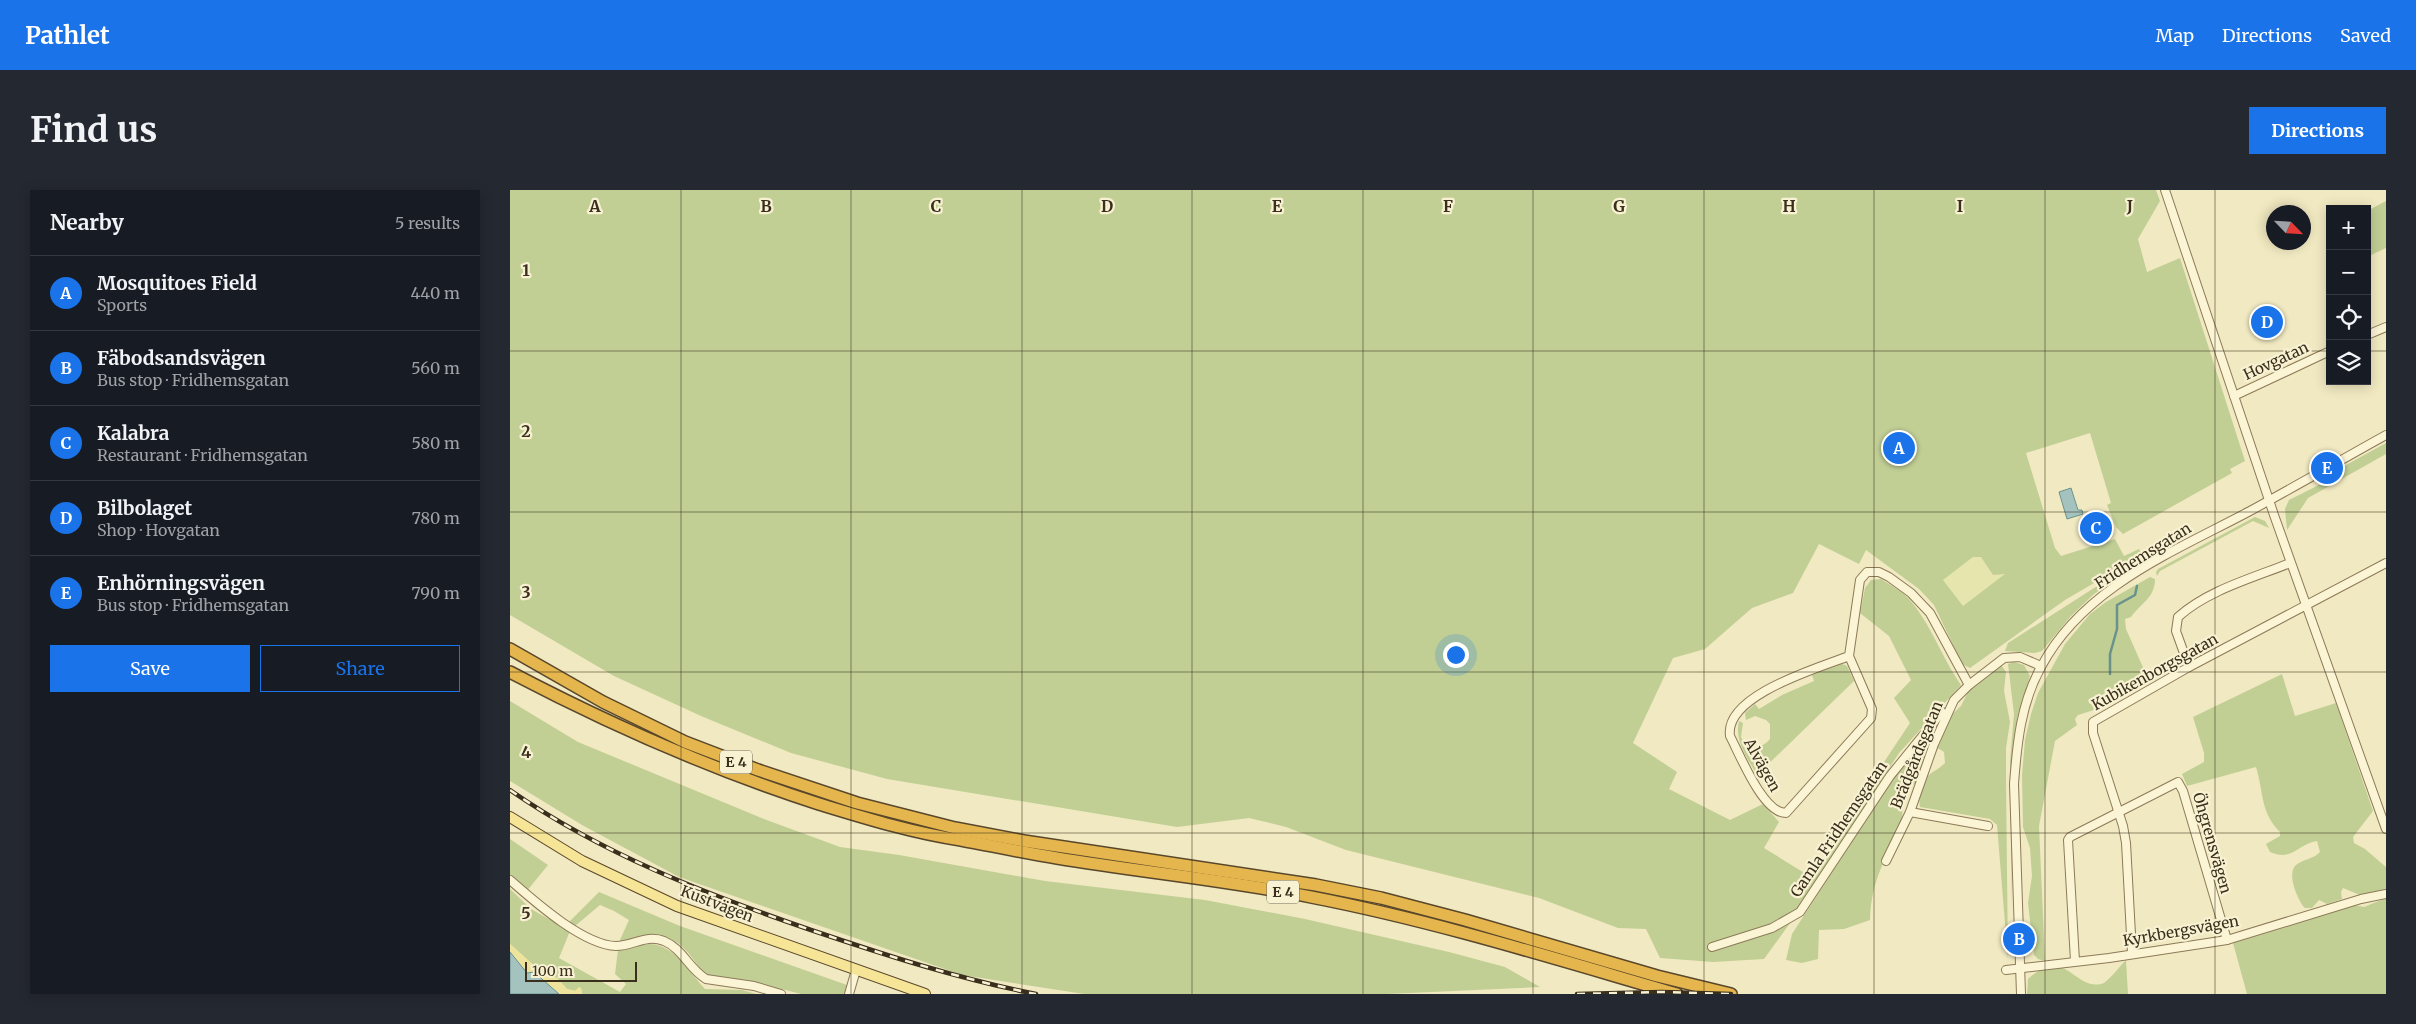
<!DOCTYPE html>
<meta charset="utf-8">
<style>
:root{--surface:#171b24;--page:#242831;--text:#f1f3f6;--muted:#9ea1a6;--line:#363941;--accent:#1a73e8}
body{margin:0;font-family:Merriweather,serif;background:var(--page);color:var(--text)}
.controls{position:absolute;right:15px;top:15px;display:grid;overflow:hidden;border-radius:0px;box-shadow:0 2px 12px #0003}
.controls button{width:45px;height:45px;display:grid;place-items:center;padding:0;border:0;border-bottom:1px solid var(--line);background:var(--surface);color:var(--text);font:25px sans-serif}
.compass{position:absolute;left:1756px;top:15px;width:45px;height:45px;border-radius:50%;background:var(--surface);box-shadow:0 2px 12px #0003;rotate:115deg}
.scale{position:absolute;left:15px;bottom:12px;width:112px;box-sizing:border-box;padding-left:5px;border:2px solid #3a2f1d;border-top:0;font-size:14px;line-height:18px;white-space:nowrap;color:#3a2f1d;-webkit-text-stroke:4px #f8f1d2;paint-order:stroke}
.you{position:absolute;left:945px;top:464px;width:18px;height:18px;margin:-12px;border:4px solid #fff;border-radius:50%;background:#1a73e8;box-shadow:0 0 0 8px #1a73e833}
.badge{display:grid;place-items:center;width:32px;height:32px;border-radius:50%;background:var(--accent);color:#fff;font-size:16px;font-weight:700}
.pin{position:absolute;translate:-50% -50%;border:2px solid #fff;box-shadow:0 1px 5px #0006}
.list{margin:0;padding:0;list-style:none}
h2{display:flex;justify-content:space-between;align-items:center;height:65px;margin:0;padding:0 20px;font-size:21px}
h2 small{font-size:16px;font-weight:400;color:var(--muted)}
.list li{display:grid;grid-template-columns:32px 1fr auto;gap:15px;align-items:center;box-sizing:border-box;height:75px;padding:0 20px;border-top:1px solid var(--line)}
.list b{display:block;font-size:19px;white-space:nowrap}
.list p{margin:0;font-size:16px;white-space:nowrap;color:var(--muted)}
.list em{font-size:16px;font-style:normal;color:var(--muted)}
.actions{display:flex;gap:10px;padding:15px 20px}
.actions a{flex:1;padding:11px 0;border:1px solid var(--accent);border-radius:0px;text-align:center;font-size:18px;color:var(--accent)}
.actions .main{background:var(--accent);color:#fff}
.icon{flex:none;width:28px;height:28px;fill:none;stroke:currentColor;stroke-width:2;stroke-linecap:round;stroke-linejoin:round}
.map{position:relative;flex:none;width:1876px;height:804px;overflow:hidden;border-radius:0px}
header{display:flex;align-items:center;gap:30px;box-sizing:border-box;height:70px;padding:0 25px;background:var(--accent);color:#fff}
header strong{font-size:24px}
nav{display:flex;gap:28px;margin-inline-start:auto;font-size:18px}
.intro{display:flex;align-items:center;justify-content:space-between;box-sizing:border-box;height:120px;padding:0 30px}
h1{margin:0;font-size:35px}
.button{padding:12px 22px;border-radius:0px;background:var(--accent);color:#fff;font-size:18px;font-weight:700}
main{display:flex;gap:30px;padding:0 30px}
aside{flex:1;background:var(--surface);border-radius:0px;box-shadow:0 2px 12px #0003}
.map>svg:first-child{display:block}
.farmland{fill:#e7e5ae}
.green{fill:#c1cf95;fill-rule:evenodd}
.sand{fill:#eee39d}
.water{fill:#a4c3be;stroke:#6a928d}
.lines{fill:none;stroke-linecap:round;stroke-linejoin:round}
.stream{stroke:#6a928d;stroke-width:2.5}
.minor-casing{stroke:#8c7a58;stroke-width:10}
.major-casing{stroke:#59472c;stroke-width:12}
.highway-casing{stroke:#59472c;stroke-width:14}
.minor{stroke:#fbf4d5;stroke-width:8}
.major{stroke:#f6e597;stroke-width:10}
.highway{stroke:#e5b64d;stroke-width:11}
.rail-casing{stroke:#3a2f1d;stroke-width:4.5}
.rail{stroke:#f8f1d2;stroke-width:2.5;stroke-dasharray:8;stroke-linecap:butt}
.grid{fill:none;stroke:#3a2f1d;stroke-width:1;stroke-opacity:0.55}
.labels{text-anchor:middle;stroke-width:4.5;stroke-linejoin:round;paint-order:stroke}
.shield{fill:#f8f1d2;stroke:#736953;stroke-width:1}
.shield-label{font-size:14px;font-weight:bold;fill:#3a2f1d}
.street-label{font-size:15px;fill:#3a2f1d;stroke:#f8f1d2}
.grid-label{font-size:16px;text-anchor:middle;font-weight:bold;fill:#3a2f1d;stroke:#f8f1d2;stroke-width:4.5;stroke-linejoin:round;paint-order:stroke}
</style>
<header>
<strong>Pathlet</strong>
<nav><a>Map</a><a>Directions</a><a>Saved</a></nav>
</header>
<div class="intro"><h1>Find us</h1><a class="button">Directions</a></div>
<main>
<aside>
<h2>Nearby<small>5 results</small></h2>
<ul class="list">
<li><span class="badge">A</span><div><b>Mosquitoes Field</b><p>Sports</p></div><em>440 m</em></li>
<li><span class="badge">B</span><div><b>Fäbodsandsvägen</b><p>Bus stop · Fridhemsgatan</p></div><em>560 m</em></li>
<li><span class="badge">C</span><div><b>Kalabra</b><p>Restaurant · Fridhemsgatan</p></div><em>580 m</em></li>
<li><span class="badge">D</span><div><b>Bilbolaget</b><p>Shop · Hovgatan</p></div><em>780 m</em></li>
<li><span class="badge">E</span><div><b>Enhörningsvägen</b><p>Bus stop · Fridhemsgatan</p></div><em>790 m</em></li>
</ul>
<div class="actions"><a class="main">Save</a><a>Share</a></div>
</aside>
<div class="map">
<svg width="1876" height="804" viewBox="0 0 1876 804">
<rect width="100%" height="100%" fill="#f1e9c1"/>
<path class="farmland" d="M1463 367H1471L1496 384 1460 425 1432 390Z"/>
<g class="green">
<path d="M0 0H1646L1650 11 1628 49 1637 82 1670 68 1735 271 1720 279 1722 283 1613 344 1606 337 1597 315 1601 313 1580 243 1516 263 1545 358 1551 366 1605 349 1614 366 1629 359 1632 365 1555 410 1460 478 1452 474 1424 415 1409 399 1356 360 1349 374 1309 354 1283 403 1242 418 1195 459 1163 468 1123 553 1167 582 1159 599 1220 630 1253 614 1269 632 1254 658 1301 687 1314 669 1318 656 1400 533 1384 508 1401 490 1379 446 1350 423 1355 398 1361 390 1371 389C1380 395 1391 401 1399 409 1421 434 1432 468 1451 495L1389 563 1283 729 1254 769 1203 772 1150 768 1136 739 1108 738 1029 708 836 660 776 637 739 628 667 637 377 589 281 563 191 526 104 486 0 425ZM1463 367H1471L1483 385 1495 384 1453 416 1433 390Z"/>
<path d="M1876 11V58L1857 67V21Z"/>
<path d="M1876 253V264L1798 308 1777 340 1775 319 1779 310 1823 288 1836 275Z"/>
<path d="M1745 327 1755 331 1759 338 1743 331 1650 381 1647 386 1646 382 1648 379Z"/>
<path d="M1633 371V373L1584 404 1561 426 1532 461 1525 463 1495 461 1498 453 1584 398Z"/>
<path d="M1640 387 1645 389C1645 408 1631 413 1621 427L1615 429 1616 439 1639 491 1601 512 1586 516 1584 520 1568 525 1565 529 1567 535 1545 551 1529 636 1535 771 1528 769 1524 765 1518 713 1522 686 1520 658 1513 637 1512 585 1515 550 1521 524 1528 503 1555 454 1580 424 1596 412Z"/>
<path d="M1504 472 1514 475 1520 486 1508 525 1502 570V721L1500 571 1504 524 1498 474Z"/>
<path d="M1330 473 1337 476 1344 491 1247 585C1238 569 1224 551 1229 531L1233 533 1231 547C1237 560 1251 560 1260 549V534L1256 530 1245 526 1236 530 1235 523 1245 514 1249 519 1272 505 1304 491 1302 485Z"/>
<path d="M1491 475 1496 482 1494 501 1500 532 1496 558V592L1498 770 1487 635 1480 629 1410 617C1408 607 1411 592 1419 585 1425 580 1429 579 1435 573L1434 562 1426 557 1438 528 1451 516 1458 502Z"/>
<path d="M1772 484 1785 526 1826 513 1863 621 1843 647 1844 653 1855 659 1876 677V699L1850 705 1833 698 1831 702 1832 709 1817 714 1809 710 1802 718H1795C1788 711 1776 683 1786 675 1793 669 1804 669 1810 662L1807 651C1789 653 1783 672 1760 662L1756 654 1770 646V642C1750 622 1754 603 1746 577L1677 596 1672 584 1694 572V563L1683 527Z"/>
<path d="M0 511 68 552 254 629 330 657 389 665 535 691 695 710 795 729 939 762 995 777 1030 797 877 804H574L452 785 169 687 72 635 0 591Z"/>
<path d="M1421 542 1424 546 1407 592C1403 596 1394 597 1392 602 1389 608 1395 620 1391 632 1377 668 1361 689 1360 730L1334 739 1309 740 1308 769 1292 773 1276 770 1282 744 1396 568Z"/>
<path d="M0 649 38 675 16 702 0 687Z"/>
<path d="M0 699 21 719 60 741 49 768 110 802 116 794 105 784 108 760C118 759 129 754 139 754 164 754 179 782 195 799L232 800 246 804H72L71 798 65 801 57 799 47 788 30 781 0 754Z"/>
<path d="M89 702 170 736 337 795 334 804H291L237 790 208 788 194 785C166 741 157 743 109 752L119 730 104 721 90 715 65 736 58 733Z"/>
<path d="M1876 708V804H1737L1723 753 1845 715 1854 717Z"/>
<path d="M1616 770 1618 804H1517L1518 789C1557 754 1565 804 1594 793 1602 787 1609 777 1616 770Z"/>
</g>
<path class="sand" d="M0 754 30 781 47 788 57 799 65 801 69 797 71 798 72 804H49L24 782 17 783 0 762Z"/>
<g class="water">
<path d="M1561 298 1568 320H1572L1573 324 1557 329 1549 302Z"/>
<path d="M0 762 17 783 24 782 49 804H0Z"/>
</g>
<g class="lines">
<path class="stream" d="M1600 484V464L1607 439V415L1625 405 1627 396"/>
<defs>
<g id="minor">
<path d="M1655 0 1764 325 1876 639"/>
<path d="M1857 145 1876 137"/>
<path d="M1724 206 1820 161"/>
<path d="M1339 466 1362 519 1361 528 1276 623C1253 623 1230 565 1220 546 1214 505 1309 478 1339 466L1350 390 1357 382H1369L1379 387 1401 403 1420 423 1459 495"/>
<path d="M1679 477 1666 441 1668 427C1698 400 1743 388 1780 373"/>
<path d="M1400 622 1478 636"/>
<path d="M1376 671 1400 622 1424 554 1444 510 1459 495 1494 468 1510 467 1531 476"/>
<path d="M0 690C24 711 73 755 106 756 123 756 136 744 154 751 173 759 179 779 196 789L244 796 271 804"/>
<path d="M1202 757 1262 738 1290 722 1380 586 1432 522"/>
<path d="M1622 763 1616 653 1613 636 1583 543V532L1679 477 1876 373"/>
<path d="M1565 771 1558 650 1560 647 1668 592 1673 601 1717 750"/>
<path d="M1496 780 1599 768 1717 750 1851 709 1876 704"/>
<path d="M339 804 346 780"/>
<path d="M1511 804 1504 594C1507 553 1511 513 1531 477 1573 397 1665 361 1740 321 1786 296 1831 270 1876 245"/>
</g>
<path id="major" d="M0 627 72 671 167 716 415 804"/>
<g id="highway">
<path d="M0 459 93 512 175 552 248 580 347 613 445 638 514 651 806 695 871 708 955 730 1147 786 1221 804"/>
<path d="M0 482C101 535 200 579 309 614 355 628 403 643 451 650 483 656 515 663 547 668 631 682 717 690 801 707 925 731 1046 769 1167 804"/>
</g>
</defs>
<use href="#minor" class="minor-casing"/>
<use href="#major" class="major-casing"/>
<use href="#highway" class="highway-casing"/>
<use href="#minor" class="minor"/>
<use href="#major" class="major"/>
<use href="#highway" class="highway"/>
<defs>
<g id="rail">
<path d="M0 600C92 664 196 704 301 740 375 765 449 789 526 804"/>
<path d="M1067 804 1152 802 1221 804"/>
</g>
</defs>
<use href="#rail" class="rail-casing"/>
<use href="#rail" class="rail"/>
</g>
<path class="grid" d="M171 0V804M341 0V804M512 0V804M682 0V804M853 0V804M1023 0V804M1194 0V804M1364 0V804M1535 0V804M1705 0V804M0 161H1820M1857 161H1876M0 322H1876M0 482H1876M0 643H1876"/>
<g class="labels">
<g class="shield">
<rect x="210" y="560.5" width="32" height="23" rx="4"/>
<rect x="757" y="690.5" width="32" height="23" rx="4"/>
</g>
<g class="shield-label">
<text x="226" y="577">E 4</text>
<text x="773" y="707">E 4</text>
</g>
<g class="street-label">
<text transform="translate(1766 171) rotate(-25)" y="5">Hovgatan</text>
<text transform="translate(1633 366) rotate(-32)" y="5">Fridhemsgatan</text>
<text transform="translate(1645 482) rotate(-29)" y="5">Kubikenborgsgatan</text>
<text transform="translate(1407 565) rotate(-68)" y="5">Brädgårdsgatan</text>
<text transform="translate(1252 575) rotate(61)" y="5">Alvägen</text>
<text transform="translate(1329 639) rotate(-56)" y="5">Gamla Fridhemsgatan</text>
<text transform="translate(1702 653) rotate(74)" y="5">Öhgrensvägen</text>
<text transform="translate(207 714) rotate(21)" y="5">Kustvägen</text>
<text transform="translate(1671 741) rotate(-10)" y="5">Kyrkbergsvägen</text>
</g>
</g>
<g class="grid-label">
<text x="85" y="22">A</text>
<text x="256" y="22">B</text>
<text x="426" y="22">C</text>
<text x="597" y="22">D</text>
<text x="767" y="22">E</text>
<text x="938" y="22">F</text>
<text x="1109" y="22">G</text>
<text x="1279" y="22">H</text>
<text x="1450" y="22">I</text>
<text x="1620" y="22">J</text>
<text x="16" y="86">1</text>
<text x="16" y="247">2</text>
<text x="16" y="408">3</text>
<text x="16" y="568">4</text>
<text x="16" y="729">5</text>
</g>
</svg>
<div class="controls">
<button>+</button>
<button>−</button>
<button><svg class="icon" aria-label="locate" viewBox="0 0 24 24"><circle cx="12" cy="12" r="6"/><path d="M12 2v4M12 18v4M2 12h4M18 12h4"/></svg></button>
<button><svg class="icon" aria-label="layers" viewBox="0 0 24 24"><path d="M12 4l9 5-9 5-9-5zM3 14l9 5 9-5"/></svg></button>
</div>
<svg class="compass" viewBox="-18 -18 36 36"><path d="M0-13l5 13h-10z" fill="#e53935"/><path d="M0 13l5-13h-10z" fill="#9ea1a6"/></svg>
<div class="scale">100 m</div>
<div class="you"></div>
<div class="pin badge" style="left:1389px;top:258px">A</div>
<div class="pin badge" style="left:1509px;top:749px">B</div>
<div class="pin badge" style="left:1586px;top:338px">C</div>
<div class="pin badge" style="left:1757px;top:132px">D</div>
<div class="pin badge" style="left:1817px;top:278px">E</div>
</div>
</main>
